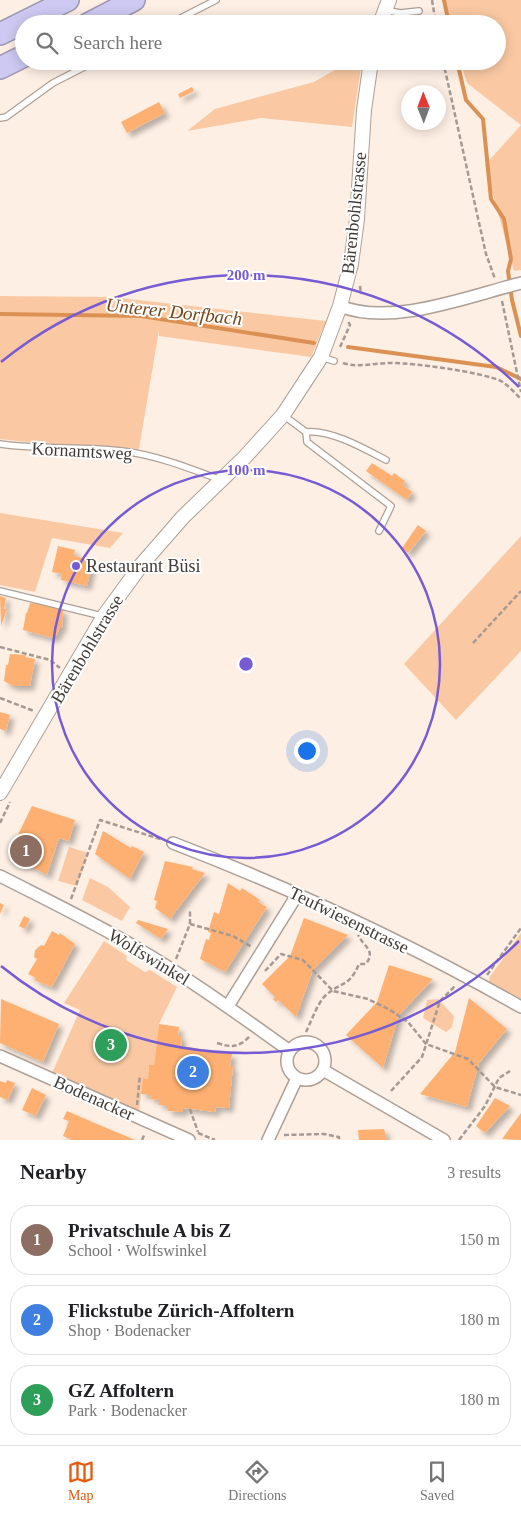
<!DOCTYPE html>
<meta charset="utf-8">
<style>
:root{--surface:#fff;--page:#f2f2f2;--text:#202124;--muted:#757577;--line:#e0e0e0;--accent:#ea580c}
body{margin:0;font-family:Georgia,serif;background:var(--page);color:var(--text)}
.compass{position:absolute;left:401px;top:85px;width:45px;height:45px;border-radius:50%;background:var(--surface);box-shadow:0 2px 12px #0003;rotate:359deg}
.you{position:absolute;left:306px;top:750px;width:18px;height:18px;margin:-12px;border:4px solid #fff;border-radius:50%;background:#1a73e8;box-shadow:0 0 0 8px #1a73e833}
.badge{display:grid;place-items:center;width:32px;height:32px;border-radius:50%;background:var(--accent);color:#fff;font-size:16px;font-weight:700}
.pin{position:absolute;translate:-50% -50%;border:2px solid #fff;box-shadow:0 1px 5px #0006}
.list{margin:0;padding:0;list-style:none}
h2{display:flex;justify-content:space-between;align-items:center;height:65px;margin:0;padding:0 20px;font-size:21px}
h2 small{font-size:16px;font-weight:400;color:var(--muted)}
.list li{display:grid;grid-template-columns:32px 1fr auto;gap:15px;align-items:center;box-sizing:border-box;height:70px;margin:0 10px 10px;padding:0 10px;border:1px solid var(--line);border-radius:20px}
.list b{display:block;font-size:19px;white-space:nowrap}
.list p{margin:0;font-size:16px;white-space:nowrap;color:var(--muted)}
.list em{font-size:16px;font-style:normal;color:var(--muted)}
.icon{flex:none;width:28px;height:28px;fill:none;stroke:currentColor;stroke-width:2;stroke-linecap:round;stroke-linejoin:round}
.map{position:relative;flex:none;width:521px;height:1140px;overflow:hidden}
.search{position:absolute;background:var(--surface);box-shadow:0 2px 12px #0003;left:15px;right:15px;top:15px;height:55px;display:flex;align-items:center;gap:12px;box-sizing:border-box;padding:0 18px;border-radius:28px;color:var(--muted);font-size:19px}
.sheet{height:305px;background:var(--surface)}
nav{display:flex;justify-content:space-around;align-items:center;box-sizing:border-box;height:70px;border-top:1px solid var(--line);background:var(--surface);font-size:14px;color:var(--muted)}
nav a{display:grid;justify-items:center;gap:2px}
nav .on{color:var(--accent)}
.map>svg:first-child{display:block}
.green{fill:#fac9a3}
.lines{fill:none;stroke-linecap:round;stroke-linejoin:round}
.stream{stroke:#db9153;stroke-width:4}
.building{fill:#fdb072;filter:url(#shadow)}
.service-casing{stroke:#aea096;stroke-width:8}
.minor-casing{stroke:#aea096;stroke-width:14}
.tertiary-casing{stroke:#aea096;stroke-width:16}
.motorway-casing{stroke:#9c97b0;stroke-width:24}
.path{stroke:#a59a93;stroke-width:2.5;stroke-dasharray:5 2.5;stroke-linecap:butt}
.service{stroke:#fff;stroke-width:5.5}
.minor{stroke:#fff;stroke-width:11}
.tertiary{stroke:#fff;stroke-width:14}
.motorway{stroke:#cdc9f2;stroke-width:21}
.ring{fill:none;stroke:#765bd5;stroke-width:2.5}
.poi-dot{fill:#765bd5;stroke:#fff;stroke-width:2}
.labels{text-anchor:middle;stroke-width:4;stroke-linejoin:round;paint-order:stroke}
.street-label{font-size:18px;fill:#403a36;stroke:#fff}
.poi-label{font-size:18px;fill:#403a36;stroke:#fff;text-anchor:start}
.water-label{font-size:19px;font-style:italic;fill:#764416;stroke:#fff}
.centre{fill:#765bd5;stroke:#fff;stroke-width:2.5}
.ring-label{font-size:15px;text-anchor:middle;font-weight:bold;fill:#765bd5;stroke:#fff;stroke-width:4;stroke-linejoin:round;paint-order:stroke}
</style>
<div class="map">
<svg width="521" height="1140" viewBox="0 0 521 1140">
<defs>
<filter id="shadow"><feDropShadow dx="4.5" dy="4.5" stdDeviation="2.5" flood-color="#0004"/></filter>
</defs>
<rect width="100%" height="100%" fill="#feefe4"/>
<g class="green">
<path d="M442 0H521V270L514 271 485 165 521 125 467 83 460 61H497V24H449Z"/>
<path d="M350 61H362L352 127 261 118 187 131 215 109 314 82Z"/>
<path d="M0 296 111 297 326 321 311 357 159 336V330L139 449C92 445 46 445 0 439Z"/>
<path d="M0 513 123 533 110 548 52 538 35 592 0 585Z"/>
<path d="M521 536V651L456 720 404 664Z"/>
<path d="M69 847 88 853 77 886 58 881Z"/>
<path d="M90 878 108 887 130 907 122 921 82 900Z"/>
<path d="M521 933V1003L490 987 489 978Z"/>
<path d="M104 941 127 956 126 960 145 972 150 970 177 987 159 1024 154 1066 149 1065 148 1079 143 1078 139 1111 52 1073 80 1010 64 1003Z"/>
<path d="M438 999 454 1016 452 1027 446 1032 423 1018 427 1000Z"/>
</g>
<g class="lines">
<g class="stream">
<path d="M444 0 449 24"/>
<path d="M457 61 466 100 483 119 491 199 504 219 511 259 508 271 512 300 521 336"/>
<path d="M0 314 141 316 314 343"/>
<path d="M348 347 496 367 521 379"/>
</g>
</g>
<g class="building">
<path d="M192 87 194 91 180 98 178 94Z"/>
<path d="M159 102 165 113 127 133 121 122Z"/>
<path d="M372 463 392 476 394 473 405 481 403 485 412 492 407 500 366 471Z"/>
<path d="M418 525 426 531 408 553 402 548Z"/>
<path d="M58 546 75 550 74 556 93 560 87 586 61 580 62 574 52 572Z"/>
<path d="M0 596 6 598 4 609H7L1 626Z"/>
<path d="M30 603 50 605V607L63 610 62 628H60L56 636 52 638 23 630 26 613H27Z"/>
<path d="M10 654 26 655 25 657 35 659 30 686H13L4 681 6 665H8Z"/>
<path d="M0 712 10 715 6 731 0 729Z"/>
<path d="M32 806 75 820 69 841 59 838 47 875 8 855Z"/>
<path d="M103 831 131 848 132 846 144 852 130 879 95 854Z"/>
<path d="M165 861 193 867 192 869 205 873 170 919 155 908 157 901 154 900Z"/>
<path d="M228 883 240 891 242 888 260 900 258 902 267 907 225 972 200 959 206 939 209 940 211 933 208 932 214 912 219 914Z"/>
<path d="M0 903 4 905 0 914Z"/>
<path d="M24 916 30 919 25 929 19 926Z"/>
<path d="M304 918 348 935 313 970 296 1017 278 1000 276 1002 273 999 275 997 262 984 290 956Z"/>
<path d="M138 920 168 929 161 939 136 923Z"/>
<path d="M52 931 59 935 60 933 75 944 52 987 34 980 36 978 28 974 37 959 34 957 35 950 41 945 44 946Z"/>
<path d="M389 965 433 979 399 1015 383 1068 346 1035 377 1002Z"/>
<path d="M469 998 507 1029 479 1063 467 1107 420 1094 455 1052Z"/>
<path d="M1 999 59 1024 43 1062 0 1043Z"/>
<path d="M159 1024 179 1027 178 1036H182L181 1046 232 1054 230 1066H233L229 1108 216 1107 215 1112 183 1108V1112L168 1111V1106L159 1105V1100L150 1099 151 1095 141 1094 143 1078 148 1079 149 1065H154Z"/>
<path d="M7 1080 15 1083 8 1100 0 1097V1081L6 1083Z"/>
<path d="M32 1088 46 1095 36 1116 22 1110Z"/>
<path d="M495 1098 510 1106 485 1133 476 1126Z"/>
<path d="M67 1111 97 1124 135 1140H72L63 1136 69 1121 63 1119Z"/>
<path d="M521 1113V1140L502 1139Z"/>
<path d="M384 1129 387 1140H359L358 1130Z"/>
</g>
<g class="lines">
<defs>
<g id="service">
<path d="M385 10 400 13 419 11"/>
<path d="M169 24 216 0"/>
<path d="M0 118 6 117 53 83 96 61"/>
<path d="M321 357 334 361"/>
<path d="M283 415 306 432 307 442 391 506 379 531"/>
<path d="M306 432C330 429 365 449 386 460"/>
<path d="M0 444C41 450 81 446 122 451 156 455 189 468 221 480"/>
<path d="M0 591 102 616"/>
</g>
<g id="minor">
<path d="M340 306C391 327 469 296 521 283"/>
<path d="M173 843C293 889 410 944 521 1007"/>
<path d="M0 876C45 899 91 921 135 947 189 978 239 1015 290 1051"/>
<path d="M228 1006 297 895"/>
<circle cx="306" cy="1061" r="19"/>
<path d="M0 1056 189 1140"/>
<path d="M323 1070 444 1140"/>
<path d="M268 1140 297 1078"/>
</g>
<g id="tertiary">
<path d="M380 24 389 0"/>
<path d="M0 793 104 616 142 564 183 517 244 458 283 415 321 357 340 306 351 264 357 219 364 110 371 61"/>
</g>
<g id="motorway">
<path d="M88 24 134 0"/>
<path d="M0 34 68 0"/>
<path d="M0 68 24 56"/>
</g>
</defs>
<use href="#service" class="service-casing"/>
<use href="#minor" class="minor-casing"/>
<use href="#tertiary" class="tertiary-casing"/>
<use href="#motorway" class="motorway-casing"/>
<g class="path">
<path d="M432 0 436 24"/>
<path d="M443 61 486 254 495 279"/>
<path d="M360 286 361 294"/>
<path d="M502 301 521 392"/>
<path d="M340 347 350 325 348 321"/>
<path d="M343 363C359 368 374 363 391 363 415 363 481 372 501 381 508 385 515 393 521 399"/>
<path d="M473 643 521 591"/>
<path d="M0 647 50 660 60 668"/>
<path d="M0 698 34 711"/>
<path d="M0 823 10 802"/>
<path d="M71 899 100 820 163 840"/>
<path d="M190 924V911"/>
<path d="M176 959 190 924 233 936 252 947"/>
<path d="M265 971 281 954 303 960 333 991 368 999 390 1010 408 1022 426 1044 468 1059 495 1087 521 1095"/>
<path d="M487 975 521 928"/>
<path d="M306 1032C311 1022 317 1004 325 996 341 981 349 988 359 964H366C376 950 364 947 358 935"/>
<path d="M217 1043C232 1048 239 1047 249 1037"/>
<path d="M391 1091 422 1057 440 1001 456 985"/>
<path d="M137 1105 140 1075"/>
<path d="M190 1109 198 1132"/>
<path d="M198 1133 215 1140"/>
<path d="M284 1135 324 1134 339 1137V1140"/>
<path d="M142 1140 145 1133"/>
<path d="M459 1140 485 1106 499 1078 510 1071"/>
</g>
<use href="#service" class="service"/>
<use href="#minor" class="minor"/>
<use href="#tertiary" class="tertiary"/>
<use href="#motorway" class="motorway"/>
</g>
<g class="ring">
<circle cx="246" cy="664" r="194"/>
<path d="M519 941A389 389 0 0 1 1 966M1 362A389 389 0 0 1 519 387"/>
</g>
<circle class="poi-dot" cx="76" cy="566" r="5"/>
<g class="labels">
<g class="street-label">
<text transform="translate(354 213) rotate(-84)" y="6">Bärenbohlstrasse</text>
<text transform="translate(82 451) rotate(3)" y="6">Kornamtsweg</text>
<text transform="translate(87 649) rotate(-59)" y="6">Bärenbohlstrasse</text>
<text transform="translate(349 920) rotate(26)" y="6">Teufwiesenstrasse</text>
<text transform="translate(149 957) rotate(31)" y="6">Wolfswinkel</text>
<text transform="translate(94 1098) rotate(24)" y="6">Bodenacker</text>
</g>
<g class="poi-label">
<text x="86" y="572">Restaurant Büsi</text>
</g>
<g class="water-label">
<text transform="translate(174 311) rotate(6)" y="7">Unterer Dorfbach</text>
</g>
</g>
<circle cx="246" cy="664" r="8" class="centre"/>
<g class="ring-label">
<text x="246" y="280">200 m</text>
<text x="246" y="475">100 m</text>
</g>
</svg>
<svg class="compass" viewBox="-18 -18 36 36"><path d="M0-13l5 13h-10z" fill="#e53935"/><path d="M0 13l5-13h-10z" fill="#757577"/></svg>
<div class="you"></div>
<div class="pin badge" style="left:26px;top:851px;background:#8d6e63">1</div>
<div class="pin badge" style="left:193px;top:1072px;background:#3f7fe0">2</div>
<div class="pin badge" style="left:111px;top:1045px;background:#2e9e5b">3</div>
<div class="search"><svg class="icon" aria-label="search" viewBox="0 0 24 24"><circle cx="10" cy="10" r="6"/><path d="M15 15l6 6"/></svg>Search here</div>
</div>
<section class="sheet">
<h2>Nearby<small>3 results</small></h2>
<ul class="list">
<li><span class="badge" style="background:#8d6e63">1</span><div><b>Privatschule A bis Z</b><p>School · Wolfswinkel</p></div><em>150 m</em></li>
<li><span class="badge" style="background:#3f7fe0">2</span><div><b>Flickstube Zürich-Affoltern</b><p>Shop · Bodenacker</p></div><em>180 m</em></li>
<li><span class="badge" style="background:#2e9e5b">3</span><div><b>GZ Affoltern</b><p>Park · Bodenacker</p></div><em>180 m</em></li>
</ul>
</section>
<nav>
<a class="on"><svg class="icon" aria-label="map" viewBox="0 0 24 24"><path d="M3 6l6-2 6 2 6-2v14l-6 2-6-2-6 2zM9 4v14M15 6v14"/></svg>Map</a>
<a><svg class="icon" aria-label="directions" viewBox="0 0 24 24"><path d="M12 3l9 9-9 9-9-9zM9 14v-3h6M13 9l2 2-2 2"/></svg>Directions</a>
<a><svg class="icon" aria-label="saved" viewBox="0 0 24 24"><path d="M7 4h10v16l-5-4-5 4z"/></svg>Saved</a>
</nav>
